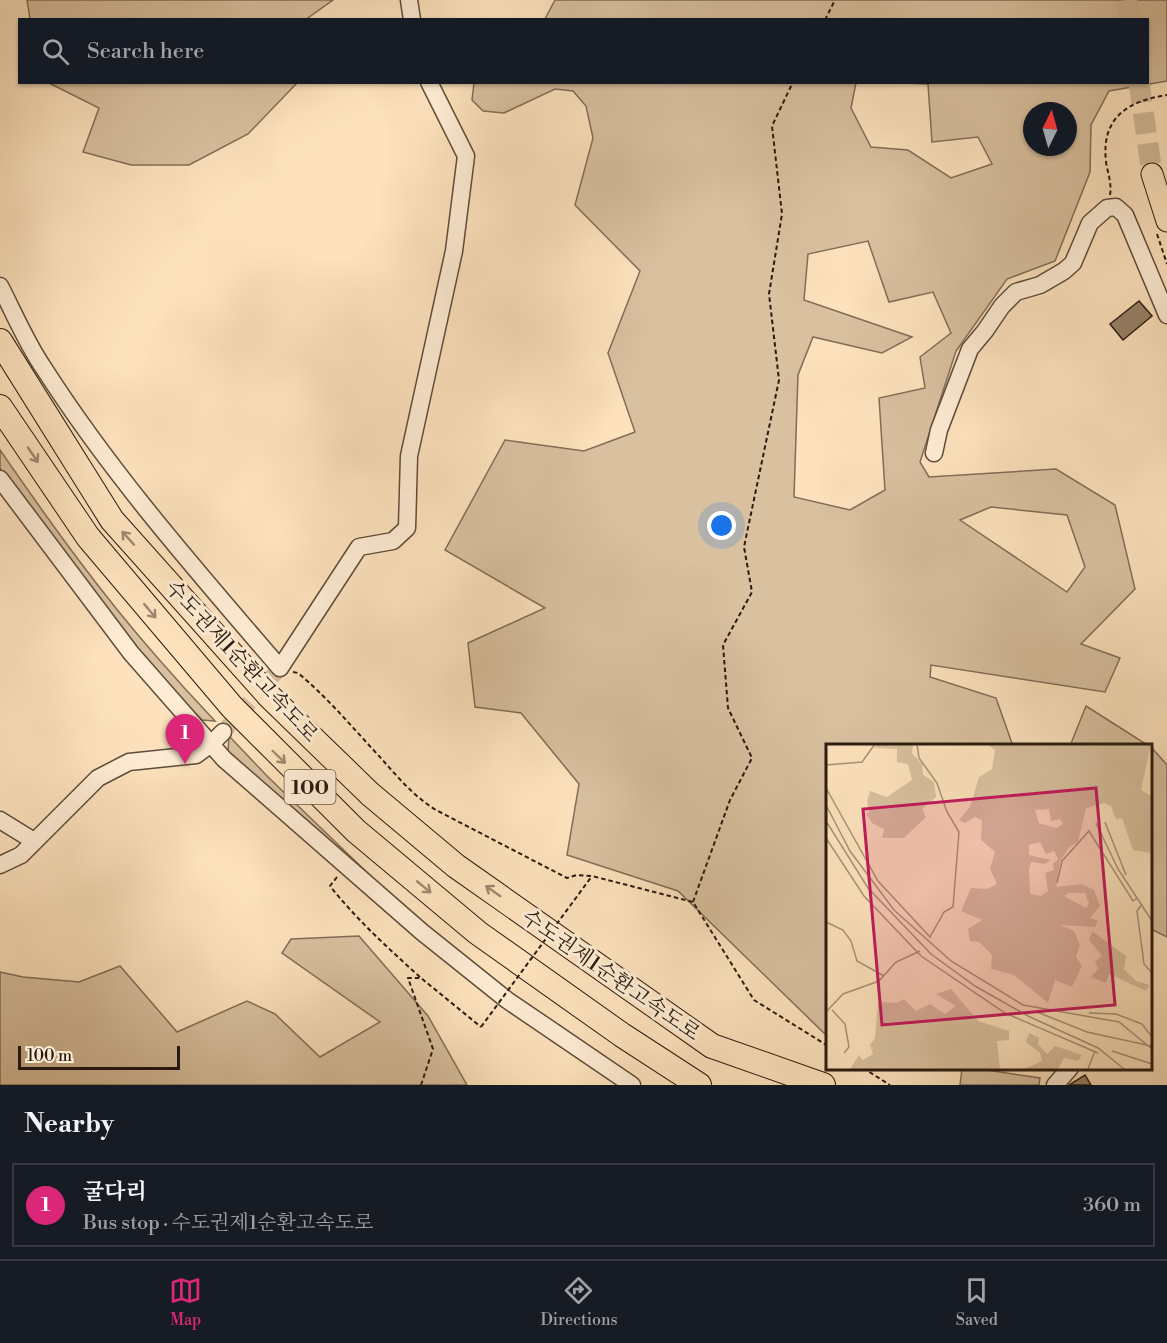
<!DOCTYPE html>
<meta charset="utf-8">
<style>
:root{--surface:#171b24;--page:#242831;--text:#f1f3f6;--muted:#9ea1a6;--line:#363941;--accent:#db2777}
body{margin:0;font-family:"Libre Bodoni","Noto Serif KR",serif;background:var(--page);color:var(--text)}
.compass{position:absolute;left:1023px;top:102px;width:54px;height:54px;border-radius:50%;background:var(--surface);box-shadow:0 2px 4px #0004;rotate:5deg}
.scale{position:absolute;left:18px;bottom:15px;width:162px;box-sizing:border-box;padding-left:6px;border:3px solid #2a1a0f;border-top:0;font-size:16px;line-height:21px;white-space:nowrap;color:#2a1a0f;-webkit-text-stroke:4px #feecd4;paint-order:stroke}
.you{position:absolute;left:722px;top:526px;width:21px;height:21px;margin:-15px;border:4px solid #fff;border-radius:50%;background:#1a73e8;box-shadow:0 0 0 9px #1a73e833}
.badge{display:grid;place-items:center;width:39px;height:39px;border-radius:50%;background:var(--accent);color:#fff;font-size:20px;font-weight:700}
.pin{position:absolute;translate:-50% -50px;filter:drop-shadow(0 2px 3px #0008)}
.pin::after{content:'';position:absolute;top:32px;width:21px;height:18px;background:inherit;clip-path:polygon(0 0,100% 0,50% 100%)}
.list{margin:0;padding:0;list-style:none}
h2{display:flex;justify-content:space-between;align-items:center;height:78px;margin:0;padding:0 24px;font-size:26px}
h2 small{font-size:20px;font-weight:400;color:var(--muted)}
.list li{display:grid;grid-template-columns:39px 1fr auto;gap:18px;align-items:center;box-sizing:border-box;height:84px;margin:0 12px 12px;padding:0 12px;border:2px solid var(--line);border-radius:0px}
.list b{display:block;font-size:22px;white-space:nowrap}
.list p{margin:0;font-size:20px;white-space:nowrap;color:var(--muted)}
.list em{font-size:20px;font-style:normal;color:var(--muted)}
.icon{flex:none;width:33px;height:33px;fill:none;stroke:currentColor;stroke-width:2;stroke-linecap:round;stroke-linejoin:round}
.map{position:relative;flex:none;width:1167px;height:1085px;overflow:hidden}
.search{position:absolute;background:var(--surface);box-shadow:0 2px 4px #0004;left:18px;right:18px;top:18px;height:66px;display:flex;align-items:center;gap:15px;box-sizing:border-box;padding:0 21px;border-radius:0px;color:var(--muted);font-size:22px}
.sheet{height:174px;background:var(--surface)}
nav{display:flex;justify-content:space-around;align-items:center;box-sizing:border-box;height:84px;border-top:2px solid var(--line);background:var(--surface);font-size:16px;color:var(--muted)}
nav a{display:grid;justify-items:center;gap:3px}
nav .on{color:var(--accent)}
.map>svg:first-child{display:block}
.green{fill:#d9c09f;stroke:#826d57;stroke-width:1.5;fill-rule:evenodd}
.building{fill:#988269;stroke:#2a1a0f;stroke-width:1.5}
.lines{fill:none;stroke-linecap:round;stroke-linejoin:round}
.minor-tunnel{stroke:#d3ba9a;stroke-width:16;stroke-dasharray:16 8;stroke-linecap:butt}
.major-tunnel{stroke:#d3ba9a;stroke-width:21;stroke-dasharray:21 10;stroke-linecap:butt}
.minor-casing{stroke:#5f4c3a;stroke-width:19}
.major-casing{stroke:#2a1a0f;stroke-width:23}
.highway-casing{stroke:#2a1a0f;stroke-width:26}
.path{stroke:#2a1a0f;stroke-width:2;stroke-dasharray:4.5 3;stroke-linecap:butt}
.minor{stroke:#feecd4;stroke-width:16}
.major{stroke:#fde2bd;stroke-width:21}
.highway{stroke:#fde2bd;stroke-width:24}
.path-bridge{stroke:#2a1a0f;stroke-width:2;stroke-dasharray:4.5 3;stroke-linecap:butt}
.oneway{stroke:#9e886f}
.labels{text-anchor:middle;stroke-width:6;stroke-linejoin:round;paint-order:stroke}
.shield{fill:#feecd4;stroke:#6a594a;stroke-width:1.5}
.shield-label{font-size:20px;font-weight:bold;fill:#2a1a0f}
.street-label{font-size:21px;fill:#2a1a0f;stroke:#feecd4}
.inset-road{fill:none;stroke:#a99277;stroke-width:1.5}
.view{fill:#c2185b;fill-opacity:0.15;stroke:#c2185b;stroke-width:3}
.inset-edge{fill:none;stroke:#2a1a0f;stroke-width:3}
</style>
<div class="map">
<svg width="1167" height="1085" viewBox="0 0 1167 1085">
<rect width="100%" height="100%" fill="#fde2bd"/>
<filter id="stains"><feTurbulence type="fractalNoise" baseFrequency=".00333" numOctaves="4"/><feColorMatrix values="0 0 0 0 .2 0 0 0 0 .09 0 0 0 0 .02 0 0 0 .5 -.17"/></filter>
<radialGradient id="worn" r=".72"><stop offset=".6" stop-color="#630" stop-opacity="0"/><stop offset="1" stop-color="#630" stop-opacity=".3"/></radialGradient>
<g class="green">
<path d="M27 0H333L305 20 30 19Z"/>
<path d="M555 0H1167V81L1109 91 1091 125 1090 172 1055 261 1007 279 956 351 920 462 929 477 1056 469 1115 505 1135 589 1081 644 1120 658 1105 692 931 665 930 677 996 698 1013 746H828V1037L678 891 567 855 579 784 521 713 475 707 468 643 545 608 445 550 505 440 584 451 635 432 608 353 640 271 575 205 593 138 586 106 573 91 555 89 504 113 483 111 472 100 474 83H856L851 108 871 147 908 150 951 178 992 164 978 137 932 142 928 84 905 83 1148 82V20L545 19ZM1032 111H1068V147H1032ZM868 241 889 302 933 292 951 333 920 357 925 388 879 398 885 490 850 510 794 497 798 375 813 337 882 353 912 337 804 300 808 254ZM991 507 1067 515 1085 567 1067 592 960 520Z"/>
<path d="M49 83H297L248 134 189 165H131L83 152 99 108Z"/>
<path d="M0 450C49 521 99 591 156 656 175 678 195 700 215 721L202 720 149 665 12 486 0 468Z"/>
<path d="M1086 706 1149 746H1070Z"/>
<path d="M229 736 268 777 377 882 228 752Z"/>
<path d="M1151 747 1167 765V937L1151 929Z"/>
<path d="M359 936 428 1016 467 1085H0V972L23 977 79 982 120 966 177 1032 247 1001 275 1014 320 1057 380 1022 282 953 291 939Z"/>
<path d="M962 1069H980L1040 1078 1039 1085H960Z"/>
</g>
<g class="building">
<path d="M1139 301 1152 316 1123 340 1110 324Z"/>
<path d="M1085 1075 1091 1085H1069Z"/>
</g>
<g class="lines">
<path class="minor-tunnel" d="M223 732 280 668"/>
<g class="major-tunnel">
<path d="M1127 0 1130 20"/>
<path d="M1139 82 1152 174"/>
</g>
<defs>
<g id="minor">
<path d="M409 0 412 20"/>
<path d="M0 286C14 313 26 342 43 367 112 475 197 571 280 668L359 547 393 541 407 528 409 456 454 251 466 156 429 82"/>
<path d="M934 453 939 430 970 349 985 331 1002 306 1016 292 1040 285 1064 271 1073 263 1090 223 1107 208 1116 207 1125 215 1167 315"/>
<path d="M0 479 131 653 224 759 422 932 507 1000 632 1085"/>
<path d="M0 820 34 841"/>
<path d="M0 865 21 855 98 778 129 762 196 755 211 744 223 732"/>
<path d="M1055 1085 1070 1068"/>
</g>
<path id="major" d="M1152 174 1167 221"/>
<g id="highway">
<path d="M0 341 112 520 270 697 370 794 456 866 712 1046 823 1085"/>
<path d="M0 407 88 537 232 707 356 831 478 933 622 1035 699 1085"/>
</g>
</defs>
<use href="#minor" class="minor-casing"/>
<use href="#major" class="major-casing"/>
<use href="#highway" class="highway-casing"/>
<g class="path">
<path d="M825 20 835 0"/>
<path d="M1110 195C1112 184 1108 174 1106 162 1101 118 1127 101 1167 95"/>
<path d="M1157 234 1167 264"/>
<path d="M293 672 298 673C328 698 352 727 379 756 396 775 413 796 436 810L567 878 577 875 592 876 693 902 754 1000 828 1046"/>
<path d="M337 877 330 886C357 920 389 949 421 978"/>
<path d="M693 902 730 800 752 758 728 708 723 645 752 592 744 547 779 380 769 294 782 214 772 126 793 82"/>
<path d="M863 1068 890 1085"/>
<path d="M421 1085 433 1049 408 978H421L481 1027"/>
</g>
<use href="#minor" class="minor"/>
<use href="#major" class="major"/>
<use href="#highway" class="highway"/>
<path class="path-bridge" d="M481 1027 592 876"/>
</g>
<defs><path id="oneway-shaft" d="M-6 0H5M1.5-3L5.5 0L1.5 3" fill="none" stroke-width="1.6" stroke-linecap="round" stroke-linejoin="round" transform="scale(1.5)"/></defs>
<g class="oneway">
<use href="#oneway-shaft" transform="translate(33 455) rotate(56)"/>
<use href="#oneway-shaft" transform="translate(128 538) rotate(-132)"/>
<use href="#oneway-shaft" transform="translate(150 611) rotate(50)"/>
<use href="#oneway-shaft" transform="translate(279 757) rotate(44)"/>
<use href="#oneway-shaft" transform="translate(424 887) rotate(40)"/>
<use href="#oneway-shaft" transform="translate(493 891) rotate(-145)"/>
</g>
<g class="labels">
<rect class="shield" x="284.5" y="770" width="51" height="34" rx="4.5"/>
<g class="shield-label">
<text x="310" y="794">100</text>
</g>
<g class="street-label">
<text transform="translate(242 661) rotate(47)" y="7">수도권제1순환고속도로</text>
<text transform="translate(611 975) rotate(35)" y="7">수도권제1순환고속도로</text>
</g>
</g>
<g transform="translate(826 744)">
<rect width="326" height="326" fill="#fde2bd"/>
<path d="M52 0H87L86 9 96 20 97 31 108 38 110 53 96 65 100 73 78 94H56L58 85 46 79 40 70 43 68 41 57 44 47 61 53 86 36 82 20 71 18V5L48 4ZM161 0H325L315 46 325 52V109L307 106 296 74 290 75 285 62 278 59 260 64 252 98 243 103 234 118 230 143 256 140 268 146 274 162 264 174 272 176 269 183 234 181 248 187 254 201 250 213 256 222 246 243 229 236 222 259 188 231 165 225 166 211 153 198 144 197 142 185 156 176 135 167 145 144 161 145 171 140 164 125 169 108 155 96 156 76 149 73 139 79 133 76 144 63 153 33 166 25 169 6ZM223 65 225 77 234 75 237 80 230 84 213 79 209 66ZM214 98 220 110 228 107 232 115 227 120 228 126 219 129 222 147 215 152 204 150 203 126 205 118 219 120 225 116 203 111V101ZM243 149H259L263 159 260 164 238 152ZM266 187 300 212 298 225 310 237 324 241 320 247 283 230 280 239 265 233 272 225 269 217 276 212 263 196ZM125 245 152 277 183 287V296L171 297 174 325H24L33 311 37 316 47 310 44 301 49 294 52 258 70 259 78 255 90 267 104 260 119 270 130 262 110 250ZM203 289 213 294 212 300 221 310 229 302 256 311 252 317 238 314 232 325H198L216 317 214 309 200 298Z" fill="#d9c09f" fill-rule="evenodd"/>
<path class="inset-road" d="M0 21 36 18 49 0M0 44 52 137 104 193 118 168 127 163 133 88 121 68 111 39 93 14 91 0M0 61 24 107 68 166 125 217 197 261 293 278 326 305M0 77 42 144 105 210 149 242 202 272 272 304 298 325M279 78 300 131M270 79 292 125 326 177M0 94 38 152 95 212 179 269 272 309M231 139 236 117 263 87 307 157 311 154M316 160 311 167 318 220 326 229M0 178 17 186 25 197 31 217 58 232M6 266 19 280 23 303 18 309M0 268 17 250 53 237 70 218 94 207M211 268 261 288 325 302M263 269 290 270 316 280 326 293M286 307 326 320M262 325 269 307"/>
<path class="view" d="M270 44 289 261 56 281 37 65Z"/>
<rect width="326" height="326" class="inset-edge"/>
</g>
<rect width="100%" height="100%" filter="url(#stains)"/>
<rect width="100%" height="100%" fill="url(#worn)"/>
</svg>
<svg class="compass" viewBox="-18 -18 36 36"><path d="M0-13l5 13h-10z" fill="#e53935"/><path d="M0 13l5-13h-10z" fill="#9ea1a6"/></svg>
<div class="scale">100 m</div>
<div class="you"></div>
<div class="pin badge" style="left:185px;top:764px">1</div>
<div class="search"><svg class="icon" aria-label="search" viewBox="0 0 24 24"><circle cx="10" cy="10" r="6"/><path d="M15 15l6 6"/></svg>Search here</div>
</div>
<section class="sheet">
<h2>Nearby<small></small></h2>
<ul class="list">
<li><span class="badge">1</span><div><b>굴다리</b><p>Bus stop · 수도권제1순환고속도로</p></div><em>360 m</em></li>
</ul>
</section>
<nav>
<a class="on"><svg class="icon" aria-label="map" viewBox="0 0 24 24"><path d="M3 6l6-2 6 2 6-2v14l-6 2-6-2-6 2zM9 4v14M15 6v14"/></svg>Map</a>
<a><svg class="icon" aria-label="directions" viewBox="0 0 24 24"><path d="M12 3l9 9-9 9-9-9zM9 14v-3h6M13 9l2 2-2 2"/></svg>Directions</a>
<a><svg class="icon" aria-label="saved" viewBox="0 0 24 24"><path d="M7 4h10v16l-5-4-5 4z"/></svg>Saved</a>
</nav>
